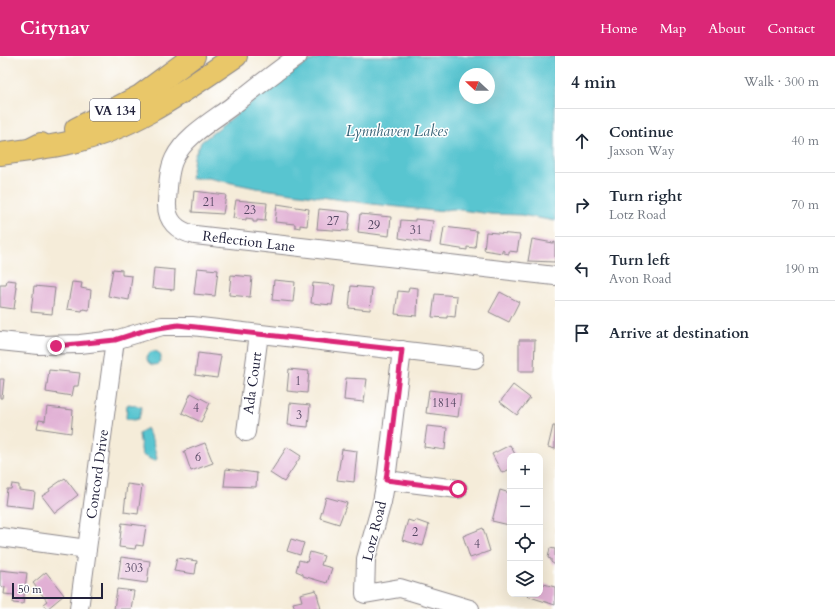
<!DOCTYPE html>
<meta charset="utf-8">
<style>
:root{--surface:#fff;--page:#f2f2f3;--text:#1f2937;--muted:#747a83;--line:#e0e1e3;--accent:#db2777}
body{margin:0;font-family:Cardo,serif;background:var(--page);color:var(--text)}
.controls{position:absolute;right:12px;bottom:12px;display:grid;overflow:hidden;border-radius:8px;box-shadow:0 4px 16px #0002}
.controls button{width:36px;height:36px;display:grid;place-items:center;padding:0;border:0;border-bottom:1px solid var(--line);background:var(--surface);color:var(--text);font:20px sans-serif}
.compass{position:absolute;left:459px;top:12px;width:36px;height:36px;border-radius:50%;background:var(--surface);box-shadow:0 4px 16px #0002;rotate:292deg}
.scale{position:absolute;left:12px;bottom:10px;width:91px;box-sizing:border-box;padding-left:4px;border:2px solid #22223b;border-top:0;font-size:11px;line-height:14px;white-space:nowrap;color:#22223b;-webkit-text-stroke:3px #fff;paint-order:stroke}
.stop{position:absolute;width:12px;height:12px;margin:-9px;border:3px solid #db2777;border-radius:50%;background:#fff}
.stop.end{background:#db2777;border-color:#fff;box-shadow:0 1px 4px #0008}
.list{margin:0;padding:0;list-style:none}
h2{display:flex;justify-content:space-between;align-items:center;height:52px;margin:0;padding:0 16px;font-size:17px}
h2 small{font-size:13px;font-weight:400;color:var(--muted)}
.list li{display:grid;grid-template-columns:26px 1fr auto;gap:12px;align-items:center;box-sizing:border-box;height:64px;padding:0 16px;border-top:1px solid var(--line)}
.list b{display:block;font-size:15px;white-space:nowrap}
.list p{margin:0;font-size:13px;white-space:nowrap;color:var(--muted)}
.list em{font-size:13px;font-style:normal;color:var(--muted)}
.icon{flex:none;width:22px;height:22px;fill:none;stroke:currentColor;stroke-width:2;stroke-linecap:round;stroke-linejoin:round}
.map{position:relative;flex:none;width:555px;height:553px;overflow:hidden}
header{display:flex;align-items:center;gap:24px;box-sizing:border-box;height:56px;padding:0 20px;background:var(--accent);color:#fff}
header strong{font-size:19px}
nav{display:flex;gap:22px;margin-inline-start:auto;font-size:14px}
main{display:flex}
aside{flex:1;background:var(--surface)}
.map>svg:first-child{display:block}
.water{fill:#59c5d0;stroke:#3e7486;fill-rule:evenodd}
.building{fill:#e1b0d4}
.lines{fill:none;stroke-linecap:round;stroke-linejoin:round}
.minor-casing{stroke:#8c878a;stroke-width:20}
.highway-casing{stroke:#8c878a;stroke-width:24}
.minor{stroke:#fff;stroke-width:18}
.highway{stroke:#e9c769;stroke-width:22}
.route{stroke:#db2777;stroke-width:5}
.labels{text-anchor:middle;stroke-width:3;stroke-linejoin:round;paint-order:stroke}
.number-label{font-size:12px;fill:#524661}
.shield{fill:#fff;stroke:#646476;stroke-width:1}
.shield-label{font-size:13px;font-weight:bold;fill:#22223b}
.street-label{font-size:14px;fill:#22223b;stroke:#fff}
.water-label{font-size:15px;font-style:italic;fill:#386377;stroke:#fff}
</style>
<header>
<strong>Citynav</strong>
<nav><a>Home</a><a>Map</a><a>About</a><a>Contact</a></nav>
</header>
<main>
<div class="map">
<svg width="555" height="553" viewBox="0 0 555 553">
<rect width="100%" height="100%" fill="#fff"/>
<filter id="ink" filterUnits="userSpaceOnUse"><feTurbulence type="fractalNoise" baseFrequency=".025" numOctaves="2"/><feDisplacementMap in="SourceGraphic" scale="8" xChannelSelector="R" yChannelSelector="G"/><feConvolveMatrix kernelMatrix="1 2 1 2 8 2 1 2 1" color-interpolation-filters="sRGB"/></filter>
<filter id="wash" filterUnits="userSpaceOnUse"><feTurbulence type="fractalNoise" baseFrequency=".012" numOctaves="4" result="noise"/><feDisplacementMap in="SourceGraphic" scale="16" xChannelSelector="R" yChannelSelector="G"/><feGaussianBlur stdDeviation="0.9" result="paint"/><feColorMatrix in="noise" values="0 0 0 0 0 0 0 0 0 0 0 0 0 0 0 0 0 1.4 0 .05"/><feComposite in="paint" operator="in"/></filter>
<g filter="url(#wash)">
<rect width="100%" height="100%" fill="#f5ecd9"/>
<g class="water">
<path d="M324 0H555V165L521 159 491 158 453 153 435 155 372 148 256 132 208 122H191L194 101 201 86 256 43 307 6ZM465 18H489V42H465Z"/>
<circle cx="154" cy="302" r="7"/>
<path d="M129 348 142 351 139 362C134 365 131 364 126 362L127 349Z"/>
<path d="M146 372 153 386 157 403 154 405 142 399 139 378Z"/>
</g>
<g id="blocks">
<g class="building">
<path d="M194 135 226 139 223 158 192 156Z"/>
<path d="M236 144 267 147 265 165 257 164V166H253V163L246 162V164L233 162Z"/>
<path d="M277 148 309 153 307 170 300 169V172L295 171V168L275 166Z"/>
<path d="M319 153 348 156 350 158 348 175 317 173Z"/>
<path d="M360 158 391 161 389 180 358 176Z"/>
<path d="M415 163 433 165 430 187 399 182 401 164 415 165Z"/>
<path d="M444 171 477 175 475 192 467 191V194L441 190Z"/>
<path d="M486 176 520 179 517 196 509 195V198L504 197V195L502 194V197L484 194Z"/>
<path d="M532 183 553 187 555 186V206L528 205Z"/>
<path d="M154 212 175 214 174 234 152 232Z"/>
<path d="M197 212 218 214 215 240 194 238Z"/>
<path d="M113 213 122 214V219L132 220 129 244 108 240Z"/>
<path d="M231 219 252 221 250 241 229 239Z"/>
<path d="M7 224 16 225 15 231H17L14 253 0 251V229H6Z"/>
<path d="M274 224 295 226 293 246 272 244Z"/>
<path d="M72 226 82 227 81 232 91 234 89 254 83 253 82 255 67 253Z"/>
<path d="M313 227 335 229 332 249 311 247Z"/>
<path d="M34 230 55 232 52 258 31 256Z"/>
<path d="M351 230 372 232 370 254 349 252Z"/>
<path d="M409 231 418 232 417 260 395 258 398 235 408 236Z"/>
<path d="M500 236 519 246 509 266 489 256Z"/>
<path d="M435 238 457 240 455 261 447 260V262L432 261Z"/>
<path d="M519 284H535L534 315H519Z"/>
<path d="M198 297 221 300 217 322 195 319Z"/>
<path d="M289 313 309 315 307 337 287 335Z"/>
<path d="M49 314 80 317 78 330H74L72 340 46 336Z"/>
<path d="M346 322 367 323 364 346 344 344Z"/>
<path d="M0 323H4L2 342H0Z"/>
<path d="M513 329 530 342 517 359 500 346Z"/>
<path d="M429 334 461 338 458 361 426 357Z"/>
<path d="M191 337 210 347 201 366 182 357Z"/>
<path d="M290 347 310 349 308 371 288 369Z"/>
<path d="M47 351 73 354 71 377 37 372 39 364 45 365Z"/>
<path d="M427 370 447 372 445 394 424 391Z"/>
<path d="M553 370H555V393L548 391Z"/>
<path d="M205 387 213 407 191 415 184 395Z"/>
<path d="M510 389 516 400H510V413L502 417 492 398Z"/>
<path d="M287 391 301 400 284 426 270 417Z"/>
<path d="M342 393 357 395 354 426 337 424Z"/>
<path d="M226 413 257 417 256 431 224 430Z"/>
<path d="M65 422 78 439 55 457 42 440 50 435 49 433Z"/>
<path d="M12 428 19 429V434L35 436 33 452 5 449 7 433H11Z"/>
<path d="M127 428 142 430 138 458 124 456Z"/>
<path d="M500 434 510 437 509 469 492 465Z"/>
<path d="M326 441 347 447 339 468 320 462Z"/>
<path d="M408 464 414 466 415 464 429 469 423 490 402 484Z"/>
<path d="M122 467 146 470 143 490 136 489 135 493 119 491Z"/>
<path d="M483 472 490 495 470 502 463 480Z"/>
<path d="M291 483 304 487 300 499 287 495Z"/>
<path d="M550 492 555 493V509L551 506V503L548 502Z"/>
<path d="M310 496 324 500 321 509 332 512 327 527 303 520V518L296 515 299 504 307 506Z"/>
<path d="M121 501 150 505 147 527 118 523Z"/>
<path d="M177 502 197 505 195 518 174 515Z"/>
<path d="M0 514 27 517 23 548 13 547 14 539 4 538 5 531 0 530Z"/>
<path d="M46 516 64 539 47 553 43 548 47 545 33 527Z"/>
<path d="M540 527 555 531V549L527 540 528 538H540Z"/>
<path d="M117 533 134 535 131 553H114Z"/>
<path d="M316 534 321 553H295L293 547 302 545 300 538Z"/>
</g>
</g>
</g>
<g filter="url(#ink)">
<use href="#blocks" fill-opacity="0" stroke="#8c878a" stroke-width="1"/>
<g class="lines">
<defs>
<g id="minor">
<path d="M298 0C275 16 254 33 232 50 212 65 185 80 174 103 168 116 168 132 167 146 166 165 177 175 195 179L555 220"/>
<path d="M0 285 39 289 80 288 115 284 162 270H192L475 303"/>
<path d="M402 294 386 424 382 446 366 503 365 538 400 532 470 553"/>
<path d="M246 376 259 278"/>
<path d="M386 424 458 433"/>
<path d="M0 481 87 493"/>
<path d="M79 553 115 284"/>
</g>
<g id="highway">
<path d="M76 73 140 40 194 0"/>
<path d="M29 94C45 91 61 89 77 85 136 71 187 33 236 0"/>
<path d="M0 98 29 94 41 88"/>
</g>
</defs>
<use href="#minor" class="minor-casing"/>
<use href="#highway" class="highway-casing"/>
<use href="#minor" class="minor"/>
<use href="#highway" class="highway"/>
</g>
</g>
<g class="lines" filter="url(#ink)">
<path class="route" d="M56 290 115 284 146 274 178 269 402 294 386 424 458 433"/>
</g>
<g class="labels">
<g class="number-label">
<text x="209" y="150">21</text>
<text x="250" y="158">23</text>
<text x="333" y="169">27</text>
<text x="374" y="173">29</text>
<text x="416" y="178">31</text>
<text x="298" y="329">1</text>
<text x="444" y="351">1814</text>
<text x="196" y="356">4</text>
<text x="299" y="363">3</text>
<text x="198" y="405">6</text>
<text x="415" y="480">2</text>
<text x="477" y="492">4</text>
<text x="134" y="516">303</text>
</g>
<rect class="shield" x="90" y="43" width="50" height="22" rx="3"/>
<g class="shield-label">
<text x="115" y="59">VA 134</text>
</g>
<g class="street-label">
<text transform="translate(249 185) rotate(7)" y="5">Reflection Lane</text>
<text transform="translate(252 327) rotate(-82)" y="5">Ada Court</text>
<text transform="translate(97 418) rotate(-82)" y="5">Concord Drive</text>
<text transform="translate(374 475) rotate(-76)" y="5">Lotz Road</text>
</g>
<g class="water-label">
<text x="397" y="80">Lynnhaven Lakes</text>
</g>
</g>
</svg>
<div class="controls">
<button>+</button>
<button>−</button>
<button><svg class="icon" aria-label="locate" viewBox="0 0 24 24"><circle cx="12" cy="12" r="6"/><path d="M12 2v4M12 18v4M2 12h4M18 12h4"/></svg></button>
<button><svg class="icon" aria-label="layers" viewBox="0 0 24 24"><path d="M12 4l9 5-9 5-9-5zM3 14l9 5 9-5"/></svg></button>
</div>
<svg class="compass" viewBox="-18 -18 36 36"><path d="M0-13l5 13h-10z" fill="#e53935"/><path d="M0 13l5-13h-10z" fill="#747a83"/></svg>
<div class="scale">50 m</div>
<div class="stop" style="left:458px;top:433px"></div>
<div class="stop end" style="left:56px;top:290px"></div>
</div>
<aside>
<h2>4 min<small>Walk · 300 m</small></h2>
<ul class="list">
<li><svg class="icon" aria-label="ahead" viewBox="0 0 24 24"><path d="M12 20V5M6 11l6-6 6 6"/></svg><div><b>Continue</b><p>Jaxson Way</p></div><em>40 m</em></li>
<li><svg class="icon" aria-label="right" viewBox="0 0 24 24"><path d="M7 20v-9h11M14 6l5 5-5 5"/></svg><div><b>Turn right</b><p>Lotz Road</p></div><em>70 m</em></li>
<li><svg class="icon" aria-label="left" viewBox="0 0 24 24"><path d="M17 20v-9H6M10 6l-5 5 5 5"/></svg><div><b>Turn left</b><p>Avon Road</p></div><em>190 m</em></li>
<li><svg class="icon" aria-label="arrive" viewBox="0 0 24 24"><path d="M6 21V4h12l-3 4 3 4H6"/></svg><div><b>Arrive at destination</b></div></li>
</ul>
</aside>
</main>
